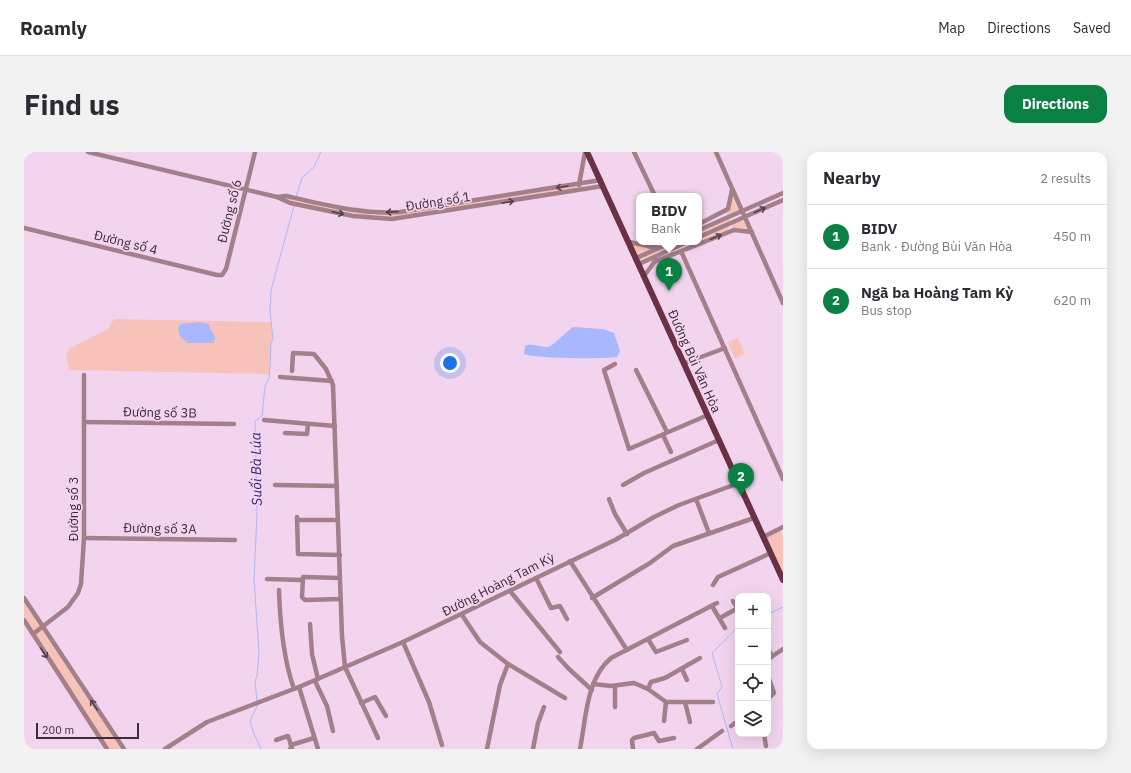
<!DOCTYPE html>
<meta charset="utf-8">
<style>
:root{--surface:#fff;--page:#f2f2f3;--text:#2b2b33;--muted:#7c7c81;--line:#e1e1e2;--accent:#0b8043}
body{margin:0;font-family:"IBM Plex Sans",sans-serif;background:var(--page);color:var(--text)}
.controls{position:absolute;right:12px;bottom:12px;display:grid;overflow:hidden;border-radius:8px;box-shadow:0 4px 16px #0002}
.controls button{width:36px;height:36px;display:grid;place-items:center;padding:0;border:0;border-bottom:1px solid var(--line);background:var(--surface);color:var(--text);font:20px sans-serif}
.scale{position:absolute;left:12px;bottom:10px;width:103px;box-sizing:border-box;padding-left:4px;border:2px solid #392d37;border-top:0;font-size:11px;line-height:14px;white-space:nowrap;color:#392d37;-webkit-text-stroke:3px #f3d4ee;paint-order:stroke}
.you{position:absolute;left:426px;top:211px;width:14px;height:14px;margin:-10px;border:3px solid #fff;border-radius:50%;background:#1a73e8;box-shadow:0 0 0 6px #1a73e833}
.badge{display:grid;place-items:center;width:26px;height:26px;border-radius:50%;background:var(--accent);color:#fff;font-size:13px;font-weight:700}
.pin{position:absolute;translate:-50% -33px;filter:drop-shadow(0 1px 2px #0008)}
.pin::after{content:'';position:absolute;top:21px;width:14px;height:12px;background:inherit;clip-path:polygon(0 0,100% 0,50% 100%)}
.popup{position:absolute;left:612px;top:41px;width:66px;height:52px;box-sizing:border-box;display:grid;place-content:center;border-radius:8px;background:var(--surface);filter:drop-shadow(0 1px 3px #0005);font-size:13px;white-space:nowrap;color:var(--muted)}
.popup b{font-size:15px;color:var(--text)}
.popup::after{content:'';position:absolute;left:50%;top:100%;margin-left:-8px;border:8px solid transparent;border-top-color:var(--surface)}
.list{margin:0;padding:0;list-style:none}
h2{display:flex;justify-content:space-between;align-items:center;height:52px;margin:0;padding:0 16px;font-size:17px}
h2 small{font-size:13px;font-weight:400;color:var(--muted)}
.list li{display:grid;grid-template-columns:26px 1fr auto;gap:12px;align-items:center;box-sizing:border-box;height:64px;padding:0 16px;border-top:1px solid var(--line)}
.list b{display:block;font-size:15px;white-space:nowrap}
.list p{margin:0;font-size:13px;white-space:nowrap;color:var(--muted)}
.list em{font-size:13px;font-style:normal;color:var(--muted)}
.icon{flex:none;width:22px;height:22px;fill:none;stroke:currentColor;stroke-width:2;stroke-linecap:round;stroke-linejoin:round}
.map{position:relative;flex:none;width:759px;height:597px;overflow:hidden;border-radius:12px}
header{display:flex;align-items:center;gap:24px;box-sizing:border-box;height:56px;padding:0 20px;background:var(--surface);border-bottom:1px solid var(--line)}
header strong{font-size:19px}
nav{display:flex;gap:22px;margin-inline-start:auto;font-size:14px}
.intro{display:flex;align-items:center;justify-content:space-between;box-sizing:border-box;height:96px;padding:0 24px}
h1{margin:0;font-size:28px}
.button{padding:10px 18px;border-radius:12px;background:var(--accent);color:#fff;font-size:14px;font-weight:700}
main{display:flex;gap:24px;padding:0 24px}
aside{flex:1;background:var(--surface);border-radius:12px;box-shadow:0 4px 16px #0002}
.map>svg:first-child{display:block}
.green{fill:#f7c2ba}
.water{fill:#a9b7fe}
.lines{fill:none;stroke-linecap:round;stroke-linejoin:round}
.stream{stroke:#a9b7fe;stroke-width:1}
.minor{stroke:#a37f89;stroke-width:4.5}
.major{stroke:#6a3044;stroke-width:6}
.oneway{stroke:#54424c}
.labels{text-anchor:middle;stroke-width:3.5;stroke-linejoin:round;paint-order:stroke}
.street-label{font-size:13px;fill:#392d37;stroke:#f3d4ee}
.water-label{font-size:14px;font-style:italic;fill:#2a2d7c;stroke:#f3d4ee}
</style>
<header>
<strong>Roamly</strong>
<nav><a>Map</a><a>Directions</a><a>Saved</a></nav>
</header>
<div class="intro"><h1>Find us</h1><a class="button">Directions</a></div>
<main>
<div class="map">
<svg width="759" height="597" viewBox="0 0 759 597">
<rect width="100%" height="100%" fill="#f3d4ee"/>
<g class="green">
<path d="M554 33 555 37 460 52 458 48Z"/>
<path d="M710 44 717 57 704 63 701 62 705 58Z"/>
<path d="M262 45 349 62 348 65C318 62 287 56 257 46Z"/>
<path d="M456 49 458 53 377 65H351V62Z"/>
<path d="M705 66 706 69 675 83V80Z"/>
<path d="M721 67 726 77 718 76 707 77 709 72Z"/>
<path d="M706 73 704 78 675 90V87Z"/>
<path d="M653 90H659L616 109 615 107Z"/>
<path d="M608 93 629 97 613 104Z"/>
<path d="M90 167 247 170 249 187 247 191 245 222 45 218 42 203 45 197 84 177Z"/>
<path d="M714 186 721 202 711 207 704 190Z"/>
<path d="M756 378 759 385V423L741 385Z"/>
<path d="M0 449 17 475 10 480 0 464Z"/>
<path d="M18 477 97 597H85L11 482Z"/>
</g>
<g class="water">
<path d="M175 170 184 172 191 185 190 191H163L156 184 154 176 157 172Z"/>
<path d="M549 175 579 177 590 181 596 199 593 205C576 207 515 207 500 202L501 194C508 190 516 196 524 195 531 193 541 180 549 175Z"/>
</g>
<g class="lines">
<g class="stream">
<path d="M272 45 278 26 290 15 297 0"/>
<path d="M744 462 759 455"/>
<path d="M233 549 231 529 233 524 235 501 230 427 233 362 231 269 238 264 241 234 245 226 246 216 247 191 249 187 246 160 247 138 270 54"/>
<path d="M234 552 226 569 230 582 237 597"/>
<path d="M709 597 693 542 698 535 688 501 714 475"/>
</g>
<g class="minor">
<path d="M64 0 253 45 262 44C300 52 337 63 376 60L577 28"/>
<path d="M610 0 631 44"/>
<path d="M692 0 759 151"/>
<path d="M555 33 561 0"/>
<path d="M253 45 266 51 329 64 368 67 579 34"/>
<path d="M675 72 704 57 708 38"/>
<path d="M0 76 193 123H198L202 117 231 0"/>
<path d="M675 78 759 41"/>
<path d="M675 85 759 48"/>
<path d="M605 90 634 96"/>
<path d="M626 95 635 90"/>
<path d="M657 99 759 327"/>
<path d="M612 106 649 90"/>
<path d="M630 110 710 78 728 80"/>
<path d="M615 112 663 90"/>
<path d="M620 124 632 108"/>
<path d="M661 211 701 196"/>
<path d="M591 212 580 218 605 297 684 263"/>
<path d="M612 218 643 280"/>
<path d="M268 219 269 201 290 202 302 217 309 233 318 484 321 515 354 586"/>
<path d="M256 225 308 229"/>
<path d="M240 268 311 274"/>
<path d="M61 270 210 272"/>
<path d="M261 281 283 282 284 272"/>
<path d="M639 283 647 300"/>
<path d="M251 333 313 334"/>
<path d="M599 333 620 321 695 288"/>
<path d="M585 347 591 362 603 382"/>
<path d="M672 347 685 381"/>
<path d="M273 365 274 402 316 403"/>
<path d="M273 368H314"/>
<path d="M739 385 759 375"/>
<path d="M60 386 211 388"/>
<path d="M546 409 603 498"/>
<path d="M316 426 279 425 278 445 281 448 317 447"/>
<path d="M512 426 527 456 536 454 543 467"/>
<path d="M243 427 278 428"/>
<path d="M689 433 694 425 747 401"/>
<path d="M255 438C256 471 259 506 270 537"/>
<path d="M486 439 536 500"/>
<path d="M0 446 100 597"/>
<path d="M568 446 626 411 649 394 730 366"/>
<path d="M709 449 714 457"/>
<path d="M688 454 701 476"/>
<path d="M438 463 456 490 484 512 541 546"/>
<path d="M696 466 714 456"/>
<path d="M0 468 83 597"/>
<path d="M286 472 288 502 294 527"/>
<path d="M9 482 44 455 54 441 57 432 60 386V223"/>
<path d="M624 487 632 500 663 488"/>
<path d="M379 490 405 550 418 593"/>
<path d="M744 496 748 505"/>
<path d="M534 505 545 517 568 538"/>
<path d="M744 507 759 497"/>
<path d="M658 517 663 528"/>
<path d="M744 524 750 541 744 547"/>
<path d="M291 529 303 554 309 579"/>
<path d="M569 532 587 534 610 531 624 537 642 550H689"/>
<path d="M275 535 294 597"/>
<path d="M624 537 627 530 641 526 676 506"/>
<path d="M661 550 666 570"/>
<path d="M337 551 351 545 362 564"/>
<path d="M591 555V534"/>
<path d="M640 569 642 550"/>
<path d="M707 574 714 569"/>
<path d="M740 582 742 594"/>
<path d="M252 588 264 584 267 593"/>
<path d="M141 597 183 570 275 535 379 490 591 388 630 365 655 353 715 331"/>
<path d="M266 597 268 596 267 593 290 586"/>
<path d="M463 597 476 533 484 512"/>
<path d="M509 597 514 571 520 555"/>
<path d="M556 597C562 567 562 527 587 506L693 451"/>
<path d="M609 597 608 588 610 586 630 581 635 589 650 586"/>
<path d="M673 597 698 579"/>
</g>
<path class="major" d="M563 0 759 428"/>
</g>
<defs><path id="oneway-shaft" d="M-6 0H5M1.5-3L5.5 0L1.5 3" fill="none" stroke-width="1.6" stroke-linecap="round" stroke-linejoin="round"/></defs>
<g class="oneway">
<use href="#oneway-shaft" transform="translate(538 35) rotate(171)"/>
<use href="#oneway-shaft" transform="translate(484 50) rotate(-9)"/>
<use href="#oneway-shaft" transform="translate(736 58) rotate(-24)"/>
<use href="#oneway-shaft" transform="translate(368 60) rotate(176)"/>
<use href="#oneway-shaft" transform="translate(314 61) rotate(12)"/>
<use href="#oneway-shaft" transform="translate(692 85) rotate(-23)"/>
<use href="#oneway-shaft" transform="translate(20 501) rotate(57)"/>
<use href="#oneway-shaft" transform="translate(70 553) rotate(-124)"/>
</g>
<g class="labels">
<g class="street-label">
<text transform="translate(414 49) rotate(-9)" y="5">Đường số 1</text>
<text transform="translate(205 59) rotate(-76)" y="5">Đường số 6</text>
<text transform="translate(102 90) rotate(14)" y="5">Đường số 4</text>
<text transform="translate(671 209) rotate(66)" y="5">Đường Bùi Văn Hòa</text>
<text transform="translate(136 260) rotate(1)" y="5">Đường số 3B</text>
<text transform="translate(49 357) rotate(-90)" y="5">Đường số 3</text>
<text transform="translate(136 376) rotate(1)" y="5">Đường số 3A</text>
<text transform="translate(474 432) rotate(-27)" y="5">Đường Hoàng Tam Kỳ</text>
</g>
<g class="water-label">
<text transform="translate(232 317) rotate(-91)" y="5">Suối Bà Lúa</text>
</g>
</g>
</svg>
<div class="controls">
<button>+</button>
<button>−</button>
<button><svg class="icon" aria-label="locate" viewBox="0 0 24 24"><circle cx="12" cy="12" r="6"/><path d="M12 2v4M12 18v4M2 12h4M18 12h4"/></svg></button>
<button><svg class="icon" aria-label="layers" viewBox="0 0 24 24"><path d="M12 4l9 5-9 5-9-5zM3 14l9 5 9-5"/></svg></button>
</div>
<div class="scale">200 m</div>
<div class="you"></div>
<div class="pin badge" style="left:645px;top:139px">1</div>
<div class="popup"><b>BIDV</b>Bank</div>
<div class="pin badge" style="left:717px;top:344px">2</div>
</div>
<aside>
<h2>Nearby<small>2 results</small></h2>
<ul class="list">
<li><span class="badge">1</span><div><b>BIDV</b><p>Bank · Đường Bùi Văn Hòa</p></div><em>450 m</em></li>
<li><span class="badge">2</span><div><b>Ngã ba Hoàng Tam Kỳ</b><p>Bus stop</p></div><em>620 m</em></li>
</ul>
</aside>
</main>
